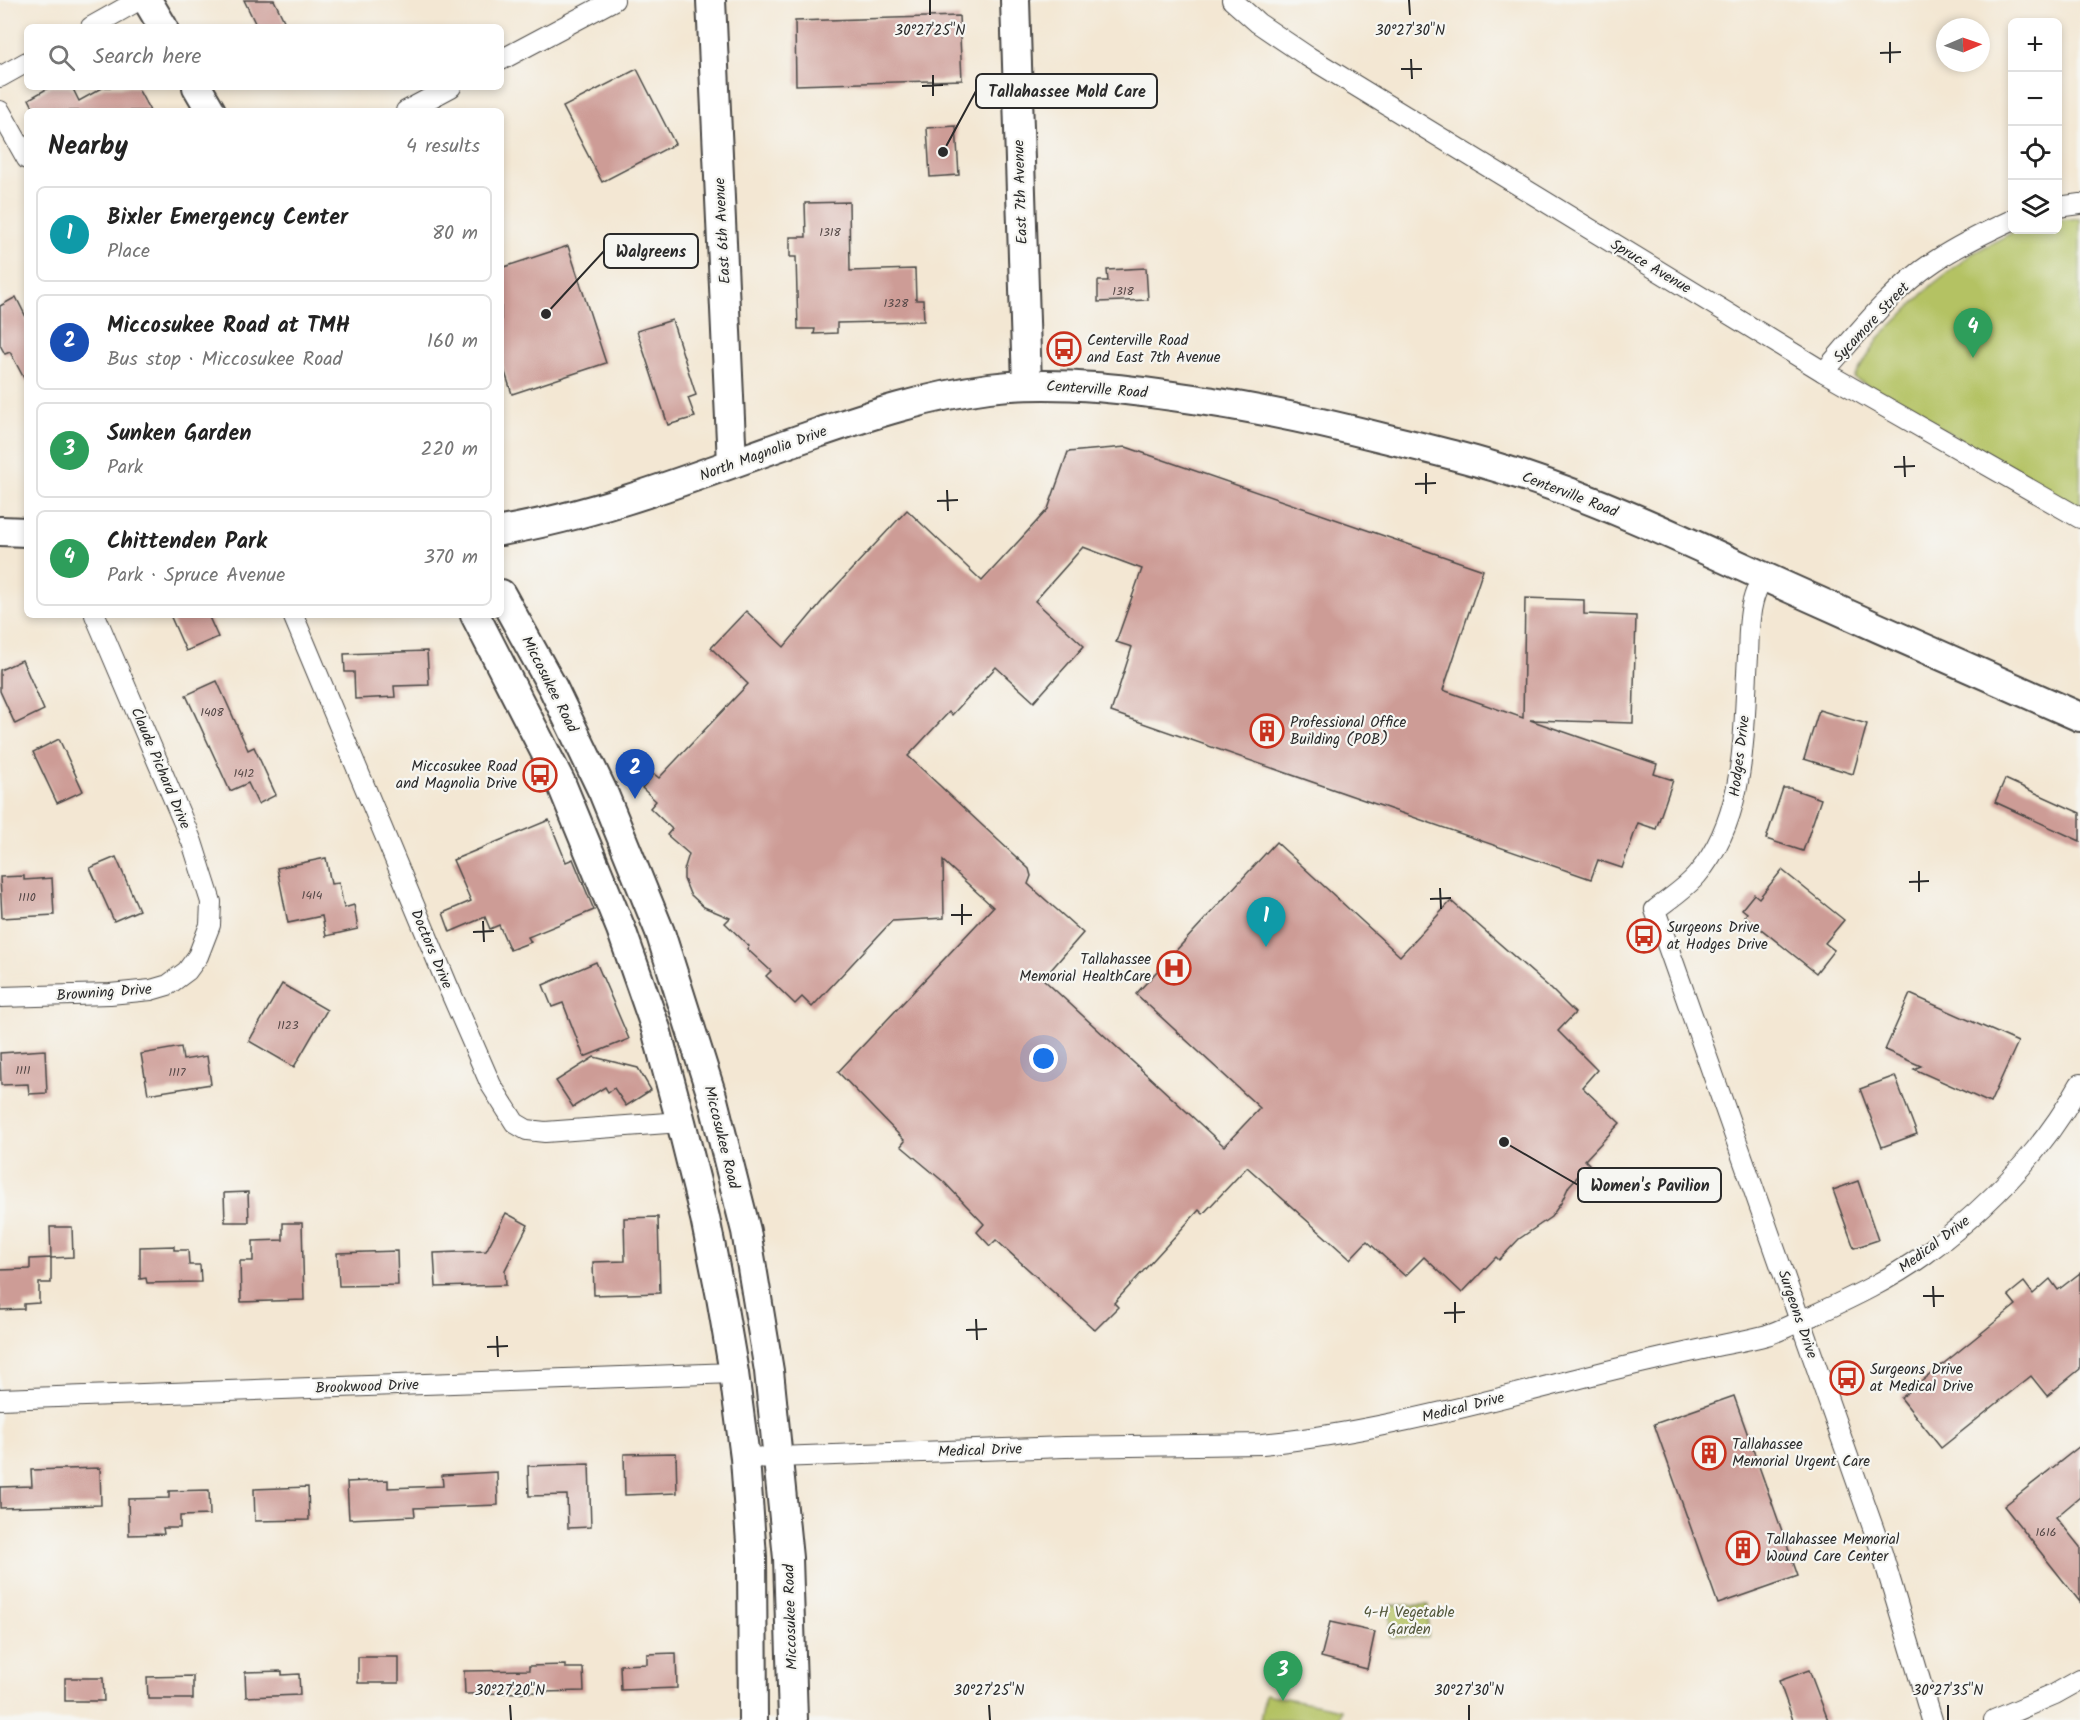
<!DOCTYPE html>
<meta charset="utf-8">
<style>
:root{--surface:#fff;--page:#f6f6f6;--text:#222;--muted:#767676;--line:#e0e0e0;--accent:#c8321e}
body{margin:0;font-family:Kalam,sans-serif;background:var(--page);color:var(--text)}
.controls{position:absolute;right:18px;top:18px;display:grid;overflow:hidden;border-radius:9px;box-shadow:0 3px 9px #0003}
.controls button{width:54px;height:54px;display:grid;place-items:center;padding:0;border:0;border-bottom:2px solid var(--line);background:var(--surface);color:var(--text);font:30px sans-serif}
.compass{position:absolute;left:1936px;top:18px;width:54px;height:54px;border-radius:50%;background:var(--surface);box-shadow:0 3px 9px #0003;rotate:88deg}
.you{position:absolute;left:1044px;top:1059px;width:21px;height:21px;margin:-15px;border:4px solid #fff;border-radius:50%;background:#1a73e8;box-shadow:0 0 0 9px #1a73e833}
.badge{display:grid;place-items:center;width:39px;height:39px;border-radius:50%;background:var(--accent);color:#fff;font-size:20px;font-weight:700}
.pin{position:absolute;translate:-50% -50px;filter:drop-shadow(0 2px 3px #0008)}
.pin::after{content:'';position:absolute;top:32px;width:21px;height:18px;background:inherit;clip-path:polygon(0 0,100% 0,50% 100%)}
.list{margin:0;padding:0;list-style:none}
h2{display:flex;justify-content:space-between;align-items:center;height:78px;margin:0;padding:0 24px;font-size:26px}
h2 small{font-size:20px;font-weight:400;color:var(--muted)}
.list li{display:grid;grid-template-columns:39px 1fr auto;gap:18px;align-items:center;box-sizing:border-box;height:96px;margin:0 12px 12px;padding:0 12px;border:2px solid var(--line);border-radius:9px}
.list b{display:block;font-size:22px;white-space:nowrap}
.list p{margin:0;font-size:20px;white-space:nowrap;color:var(--muted)}
.list em{font-size:20px;font-style:normal;color:var(--muted)}
.icon{flex:none;width:33px;height:33px;fill:none;stroke:currentColor;stroke-width:2;stroke-linecap:round;stroke-linejoin:round}
.map{position:relative;flex:none;width:2080px;height:1720px;overflow:hidden}
.search{position:absolute;background:var(--surface);box-shadow:0 3px 9px #0003;left:24px;top:24px;width:480px;height:66px;display:flex;align-items:center;gap:15px;box-sizing:border-box;padding:0 21px;border-radius:9px;color:var(--muted);font-size:22px}
.panel{position:absolute;background:var(--surface);box-shadow:0 3px 9px #0003;left:24px;top:108px;width:480px;height:510px;border-radius:9px}
.map>svg:first-child{display:block}
.green{fill:#b4c264;stroke:#707648;stroke-width:1.5}
.building{fill:#cd9c96}
.lines{fill:none;stroke-linecap:round;stroke-linejoin:round}
.street-casing{stroke:#494744;stroke-width:22}
.secondary-casing{stroke:#494744;stroke-width:32}
.street{stroke:#fff;stroke-width:20}
.secondary{stroke:#fff;stroke-width:28}
.ticks{fill:none;stroke:#2b2b2b;stroke-width:2}
.labels{text-anchor:middle;stroke-width:4.5;stroke-linejoin:round;paint-order:stroke}
.number-label{font-size:12px;fill:#544746}
.street-label{font-size:15px;fill:#2b2b2b;stroke:#f6f6f2}
.poi-label{font-size:15px;fill:#2b2b2b;stroke:#f6f6f2;text-anchor:start}
.park-label{font-size:15px;fill:#54583c;stroke:#f6f6f2}
.ticks-label{font-size:15px;text-anchor:middle;fill:#2b2b2b;stroke:#f6f6f2;stroke-width:4.5;stroke-linejoin:round;paint-order:stroke}
.leader{fill:none;stroke:#2b2b2b;stroke-width:2}
.callout-dot{fill:#2b2b2b;stroke:#f6f6f2;stroke-width:2}
.callout{fill:#f6f6f2;stroke:#2b2b2b;stroke-width:2}
.callout-label{font-size:16px;text-anchor:middle;font-weight:bold;fill:#2b2b2b}
</style>
<div class="map">
<svg width="2080" height="1720" viewBox="0 0 2080 1720">
<rect width="100%" height="100%" fill="#f6f6f2"/>
<filter id="ink" filterUnits="userSpaceOnUse"><feTurbulence type="fractalNoise" baseFrequency=".0167" numOctaves="2"/><feDisplacementMap in="SourceGraphic" scale="12" xChannelSelector="R" yChannelSelector="G"/><feConvolveMatrix kernelMatrix="1 2 1 2 8 2 1 2 1" color-interpolation-filters="sRGB"/></filter>
<filter id="wash" filterUnits="userSpaceOnUse"><feTurbulence type="fractalNoise" baseFrequency=".008" numOctaves="4" result="noise"/><feDisplacementMap in="SourceGraphic" scale="24" xChannelSelector="R" yChannelSelector="G"/><feGaussianBlur stdDeviation="1.35" result="paint"/><feColorMatrix in="noise" values="0 0 0 0 0 0 0 0 0 0 0 0 0 0 0 0 0 1.4 0 .05"/><feComposite in="paint" operator="in"/></filter>
<g filter="url(#wash)">
<rect width="100%" height="100%" fill="#f3e7d3"/>
<g class="green">
<path d="M2080 218V509L1854 378 1879 338 1933 284 1973 253 2017 230H2058V220Z"/>
<path d="M1390 1605H1428V1637L1391 1638Z"/>
<path d="M1265 1694 1341 1709 1339 1720H1260Z"/>
</g>
<g id="blocks">
<g class="building">
<path d="M244 0H274L287 27H257Z"/>
<path d="M959 16 962 80 796 85 795 21Z"/>
<path d="M637 69 675 144 602 182 563 107Z"/>
<path d="M50 87H72L79 101 104 87H137L150 111H35L29 99Z"/>
<path d="M956 126 959 175 930 177 927 128Z"/>
<path d="M849 202 850 271 915 269 916 300H923L924 321 837 323V333L814 334 815 329H798L796 257H790V237H806L805 203Z"/>
<path d="M568 246 606 363 512 394 501 360V268Z"/>
<path d="M1146 268 1148 300 1098 302V281H1108L1107 270Z"/>
<path d="M16 297 27 319V384L10 352 5 354 0 345V306Z"/>
<path d="M672 320 696 395 688 398 695 417 668 425 637 331Z"/>
<path d="M1126 447 1483 570 1443 690 1523 718 1525 598 1584 600V614L1636 616 1633 723 1530 720 1657 764 1654 774 1673 780 1656 829 1638 823 1622 868 1598 860 1591 879 1111 712 1132 647 1116 642 1142 569 1083 547 1035 601 1084 646 1034 702 996 667 952 715 949 712 908 756 1029 869 1031 876 1028 884 1083 933 1043 979 1224 1146 1260 1108 1136 994 1276 842 1400 956 1451 901 1549 987 1575 1013 1558 1031 1597 1070 1582 1087 1620 1123 1585 1160 1589 1164 1569 1186 1561 1203 1551 1217 1519 1239 1499 1260 1496 1257 1462 1293 1424 1257 1405 1276 1367 1241 1350 1259 1247 1167 1203 1214 1199 1210 1114 1303 1118 1307 1095 1330 996 1240 990 1246 977 1232 984 1224 945 1183 901 1146 905 1141 838 1072 993 907 943 861 944 918 892 921 812 1007 802 997 795 1004 766 976 771 971 747 949 749 946 725 923 730 918 704 907 690 894 684 879V870L689 854 667 835 672 829 650 808 656 801 642 788 654 774 659 778 748 684 711 648 746 611 784 647 824 599 907 510 982 581 1048 509 1068 452Z"/>
<path d="M170 615H208L218 637 186 651Z"/>
<path d="M427 651 429 685 394 686 395 697 355 699 354 672H345L344 654Z"/>
<path d="M22 660 44 710 15 724 0 691V670Z"/>
<path d="M217 681 248 750 254 747 276 795 258 804 248 783 230 791 186 695Z"/>
<path d="M1819 710 1867 724 1853 774 1804 759Z"/>
<path d="M59 739 83 791 57 803 33 752Z"/>
<path d="M2005 779 2080 813V841L1995 802Z"/>
<path d="M1783 788H1790L1821 799 1803 851 1766 839Z"/>
<path d="M549 820 566 862 573 859 594 910 528 937 531 942 510 950 499 925 490 929 485 917 450 932 443 913 471 901 453 860Z"/>
<path d="M116 857 139 910 114 921 90 868Z"/>
<path d="M326 858 331 884 339 883 344 908 354 905 358 929 326 936 322 916 288 923 277 868Z"/>
<path d="M1782 870 1844 920 1825 943 1834 950 1816 973 1745 916 1747 913 1742 909 1754 894 1759 898Z"/>
<path d="M24 876V880L52 878 54 915 2 918 0 877Z"/>
<path d="M596 962 629 1039 584 1057 563 1003 552 1007 543 985Z"/>
<path d="M282 984 327 1010 294 1067 249 1041Z"/>
<path d="M1910 994 2018 1042 1990 1103 1914 1069 1921 1066 1885 1050Z"/>
<path d="M181 1047 183 1060 207 1056 211 1084 148 1094 141 1054Z"/>
<path d="M45 1050 47 1093 29 1094 28 1084 1 1085 0 1053Z"/>
<path d="M594 1057 638 1068 651 1090 626 1106 614 1088 608 1092 605 1087 573 1107 556 1081Z"/>
<path d="M1895 1076 1917 1134 1882 1147 1860 1089Z"/>
<path d="M1858 1181 1878 1240 1854 1248 1833 1190Z"/>
<path d="M248 1192 249 1222H225L224 1193Z"/>
<path d="M506 1213 528 1225 505 1270 506 1285 436 1287 434 1253 486 1251Z"/>
<path d="M658 1217 660 1293 594 1295 593 1262 625 1261 624 1218Z"/>
<path d="M283 1223H302L304 1300 241 1302 240 1261H253V1241L283 1240Z"/>
<path d="M50 1227H72L73 1257 51 1258Z"/>
<path d="M174 1246V1250H188L189 1265H200L201 1282 147 1283 146 1278 140 1279V1247Z"/>
<path d="M397 1251 398 1285 339 1286 337 1253Z"/>
<path d="M51 1258V1283H39V1303L24 1304V1309L0 1310V1270L30 1269V1259Z"/>
<path d="M2080 1273V1369L2047 1396 2031 1376 1941 1448 1901 1398 2016 1305 2008 1295 2024 1282 2033 1294 2050 1279 2058 1290Z"/>
<path d="M1734 1396 1798 1576 1718 1604 1654 1424Z"/>
<path d="M2080 1446V1497L2056 1517 2080 1547V1602L2004 1506Z"/>
<path d="M676 1453 677 1493 625 1495 624 1454Z"/>
<path d="M589 1464 591 1527 568 1528 567 1495 529 1496 528 1466Z"/>
<path d="M100 1468 101 1505 0 1508V1487L32 1486 31 1470Z"/>
<path d="M497 1472 498 1505 414 1508 415 1516 349 1519 347 1482 388 1480V1488L443 1486 442 1475Z"/>
<path d="M308 1487 309 1520 255 1521 254 1489Z"/>
<path d="M209 1490 210 1515 180 1516V1528H163L164 1534 129 1535 128 1499 169 1498V1491Z"/>
<path d="M1330 1622 1375 1632 1367 1669 1321 1657Z"/>
<path d="M676 1653 677 1688 621 1690 620 1665 647 1664V1654Z"/>
<rect x="358" y="1657" width="41" height="26"/>
<path d="M565 1665V1668H583L584 1691 465 1694 464 1671 529 1670V1666Z"/>
<path d="M1809 1670 1828 1720H1793L1779 1681Z"/>
<path d="M282 1671V1675L299 1674 300 1695 246 1697 245 1672Z"/>
<path d="M193 1676V1699H148L147 1677Z"/>
<path d="M65 1678H103L104 1701H65Z"/>
</g>
</g>
</g>
<g filter="url(#ink)">
<use href="#blocks" fill-opacity="0" stroke="#494744" stroke-width="1.5"/>
<g class="lines">
<defs>
<g id="street">
<path d="M1232 0 1258 23 1307 56 1824 372 2080 518"/>
<path d="M91 27 139 0"/>
<path d="M501 60 614 0"/>
<path d="M0 77 27 62"/>
<path d="M0 111 27 159"/>
<path d="M406 111 451 87"/>
<path d="M2058 207 2080 204"/>
<path d="M1824 372C1858 333 1891 290 1935 261 1959 245 1986 232 2012 220"/>
<path d="M1763 576C1759 584 1755 593 1753 601 1748 619 1749 638 1748 656 1743 730 1748 815 1697 875 1686 888 1669 899 1655 910L1882 1553 1932 1720"/>
<path d="M293 615 447 984 491 1085 515 1123 527 1130 545 1132 681 1122"/>
<path d="M0 997 110 994 151 990 168 985 187 971 198 956 210 925 211 902 192 842 95 615"/>
<path d="M0 1399 734 1373"/>
<path d="M745 1458 1065 1447 1262 1444C1369 1433 1473 1405 1576 1379 1618 1368 1661 1358 1703 1349 1724 1344 1746 1341 1767 1335 1783 1330 1798 1321 1814 1315 1851 1298 1891 1279 1924 1255 1986 1209 2043 1151 2080 1084"/>
<path d="M1994 1720 2055 1694 2080 1680"/>
</g>
<g id="secondary">
<path d="M147 0 163 27"/>
<path d="M711 0 732 463"/>
<path d="M1015 0 1027 385"/>
<path d="M197 87 211 111"/>
<path d="M0 531 27 532"/>
<path d="M501 531C607 513 711 470 812 435 870 415 928 396 989 388 1063 379 1140 391 1213 402 1271 411 1328 424 1384 438 1430 449 1476 460 1521 475 1606 503 1686 541 1767 578 1871 625 1976 671 2080 717"/>
<path d="M501 594 553 688 603 792 660 932 712 1096 746 1231 769 1371 788 1558 793 1720"/>
<path d="M475 615 561 783 621 929 656 1029 681 1122 705 1218 721 1297 734 1373 745 1458 752 1557 753 1720"/>
</g>
</defs>
<use href="#street" class="street-casing"/>
<use href="#secondary" class="secondary-casing"/>
<use href="#street" class="street"/>
<use href="#secondary" class="secondary"/>
</g>
</g>
<path class="ticks" d="M930 0V15M1409 0 1410 15M1890 42V63M1880 53 1901 52M1411 59 1412 79M1401 69H1422M933 75V96M922 86 943 85M1904 456 1905 477M1894 467 1915 466M1426 473V494M1415 484 1436 483M947 490 948 511M937 501 958 500M1919 871V892M1909 882 1929 881M1440 888 1441 909M1430 899 1451 898M962 904V925M951 915H972M483 921 484 942M473 932 494 931M1933 1286 1934 1307M1923 1296H1944M1455 1302V1323M1444 1313 1465 1312M976 1319 977 1340M966 1330 987 1329M497 1336 498 1357M487 1347 508 1346M510 1705 511 1720M989 1705 990 1720M1469 1705V1720M1948 1705V1720"/>
<defs>
<symbol id="bus-ring" viewBox="-11 -11 22 22"><circle r="9.5" fill="#f6f6f2" stroke="#c8321e" stroke-width="1.5"/><path d="M-5-6H5V4H4V6H2V4H-2V6H-4V4H-5ZM-3.5-4V0h7V-4ZM-3.5 1.2v1.5H-2V1.2ZM2 1.2v1.5H3.5V1.2Z" fill="#c8321e"/></symbol>
<symbol id="building-ring" viewBox="-11 -11 22 22"><circle r="9.5" fill="#f6f6f2" stroke="#c8321e" stroke-width="1.5"/><path d="M-4-6H4V6H1V3H-1V6H-4ZM-2.5-4.3h1.7v1.8h-1.7ZM.8-4.3h1.7v1.8H.8ZM-2.5-1h1.7V.8h-1.7ZM.8-1h1.7V.8H.8Z" fill="#c8321e"/></symbol>
<symbol id="hospital-ring" viewBox="-11 -11 22 22"><circle r="9.5" fill="#f6f6f2" stroke="#c8321e" stroke-width="1.5"/><path d="M-5-5h3v3.5h4V-5h3V5h-3V1.5h-4V5h-3Z" fill="#c8321e"/></symbol>
</defs>
<g fill-rule="evenodd">
<use href="#bus-ring" x="1045" y="330" width="38" height="38"/>
<use href="#building-ring" x="1248" y="712" width="38" height="38"/>
<use href="#bus-ring" x="521" y="756" width="38" height="38"/>
<use href="#bus-ring" x="1625" y="917" width="38" height="38"/>
<use href="#hospital-ring" x="1155" y="949" width="38" height="38"/>
<use href="#bus-ring" x="1828" y="1359" width="38" height="38"/>
<use href="#building-ring" x="1690" y="1434" width="38" height="38"/>
<use href="#building-ring" x="1724" y="1529" width="38" height="38"/>
</g>
<g class="labels">
<g class="number-label">
<text x="830" y="236">1318</text>
<text x="1123" y="295">1318</text>
<text x="896" y="307">1328</text>
<text x="212" y="716">1408</text>
<text x="244" y="777">1412</text>
<text x="312" y="899">1414</text>
<text x="27" y="901">1110</text>
<text x="288" y="1029">1123</text>
<text x="23" y="1074">1111</text>
<text x="177" y="1076">1117</text>
<text x="2046" y="1536">1616</text>
</g>
<g class="street-label">
<text transform="translate(1020 192) rotate(-92)" y="5">East 7th Avenue</text>
<text transform="translate(722 231) rotate(-93)" y="5">East 6th Avenue</text>
<text transform="translate(1651 266) rotate(31)" y="5">Spruce Avenue</text>
<text transform="translate(1871 322) rotate(-47)" y="5">Sycamore Street</text>
<text transform="translate(1097 389) rotate(4)" y="5">Centerville Road</text>
<text transform="translate(763 453) rotate(-20)" y="5">North Magnolia Drive</text>
<text transform="translate(1570 494) rotate(21)" y="5">Centerville Road</text>
<text transform="translate(550 684) rotate(63)" y="5">Miccosukee Road</text>
<text transform="translate(1739 756) rotate(-83)" y="5">Hodges Drive</text>
<text transform="translate(161 768) rotate(67)" y="5">Claude Pichard Drive</text>
<text transform="translate(432 949) rotate(67)" y="5">Doctors Drive</text>
<text transform="translate(104 992) rotate(-4)" y="5">Browning Drive</text>
<text transform="translate(722 1137) rotate(76)" y="5">Miccosukee Road</text>
<text transform="translate(1934 1244) rotate(-37)" y="5">Medical Drive</text>
<text transform="translate(1798 1314) rotate(71)" y="5">Surgeons Drive</text>
<text transform="translate(367 1386) rotate(-2)" y="5">Brookwood Drive</text>
<text transform="translate(1463 1407) rotate(-14)" y="5">Medical Drive</text>
<text transform="translate(980 1450) rotate(-2)" y="5">Medical Drive</text>
<text transform="translate(790 1617) rotate(-92)" y="5">Miccosukee Road</text>
</g>
<g class="poi-label">
<text x="1087" y="345">Centerville Road<tspan x="1087" dy="17">and East 7th Avenue</tspan></text>
<text x="1290" y="727">Professional Office<tspan x="1290" dy="17">Building (POB)</tspan></text>
<text x="517" y="771" text-anchor="end">Miccosukee Road<tspan x="517" dy="17">and Magnolia Drive</tspan></text>
<text x="1667" y="932">Surgeons Drive<tspan x="1667" dy="17">at Hodges Drive</tspan></text>
<text x="1151" y="964" text-anchor="end">Tallahassee<tspan x="1151" dy="17">Memorial HealthCare</tspan></text>
<text x="1870" y="1374">Surgeons Drive<tspan x="1870" dy="17">at Medical Drive</tspan></text>
<text x="1732" y="1449">Tallahassee<tspan x="1732" dy="17">Memorial Urgent Care</tspan></text>
<text x="1766" y="1544">Tallahassee Memorial<tspan x="1766" dy="17">Wound Care Center</tspan></text>
</g>
<g class="park-label">
<text x="1409" y="1617">4-H Vegetable<tspan x="1409" dy="17">Garden</tspan></text>
</g>
</g>
<g class="ticks-label">
<text x="930" y="35">30°27'25"N</text>
<text x="1410" y="35">30°27'30"N</text>
<text x="510" y="1695">30°27'20"N</text>
<text x="989" y="1695">30°27'25"N</text>
<text x="1469" y="1695">30°27'30"N</text>
<text x="1948" y="1695">30°27'35"N</text>
</g>
<path class="leader" d="M943 152L976 91M546 314L604 251M1504 1142L1578 1185"/>
<g class="callout-dot">
<circle cx="943" cy="152" r="6"/>
<circle cx="546" cy="314" r="6"/>
<circle cx="1504" cy="1142" r="6"/>
</g>
<g class="callout">
<rect x="976" y="74" width="181" height="34" rx="6"/>
<rect x="604" y="234" width="94" height="34" rx="6"/>
<rect x="1578" y="1168" width="143" height="34" rx="6"/>
</g>
<g class="callout-label">
<text x="1067" y="97">Tallahassee Mold Care</text>
<text x="651" y="257">Walgreens</text>
<text x="1650" y="1191">Women's Pavilion</text>
</g>
</svg>
<div class="controls">
<button>+</button>
<button>−</button>
<button><svg class="icon" aria-label="locate" viewBox="0 0 24 24"><circle cx="12" cy="12" r="6"/><path d="M12 2v4M12 18v4M2 12h4M18 12h4"/></svg></button>
<button><svg class="icon" aria-label="layers" viewBox="0 0 24 24"><path d="M12 4l9 5-9 5-9-5zM3 14l9 5 9-5"/></svg></button>
</div>
<svg class="compass" viewBox="-18 -18 36 36"><path d="M0-13l5 13h-10z" fill="#e53935"/><path d="M0 13l5-13h-10z" fill="#767676"/></svg>
<div class="you"></div>
<div class="pin badge" style="left:1266px;top:947px;background:#0f9aa8">1</div>
<div class="pin badge" style="left:635px;top:799px;background:#1a4fb4">2</div>
<div class="pin badge" style="left:1283px;top:1701px;background:#2e9e5b">3</div>
<div class="pin badge" style="left:1973px;top:358px;background:#2e9e5b">4</div>
<div class="search"><svg class="icon" aria-label="search" viewBox="0 0 24 24"><circle cx="10" cy="10" r="6"/><path d="M15 15l6 6"/></svg>Search here</div>
<section class="panel">
<h2>Nearby<small>4 results</small></h2>
<ul class="list">
<li><span class="badge" style="background:#0f9aa8">1</span><div><b>Bixler Emergency Center</b><p>Place</p></div><em>80 m</em></li>
<li><span class="badge" style="background:#1a4fb4">2</span><div><b>Miccosukee Road at TMH</b><p>Bus stop · Miccosukee Road</p></div><em>160 m</em></li>
<li><span class="badge" style="background:#2e9e5b">3</span><div><b>Sunken Garden</b><p>Park</p></div><em>220 m</em></li>
<li><span class="badge" style="background:#2e9e5b">4</span><div><b>Chittenden Park</b><p>Park · Spruce Avenue</p></div><em>370 m</em></li>
</ul>
</section>
</div>
